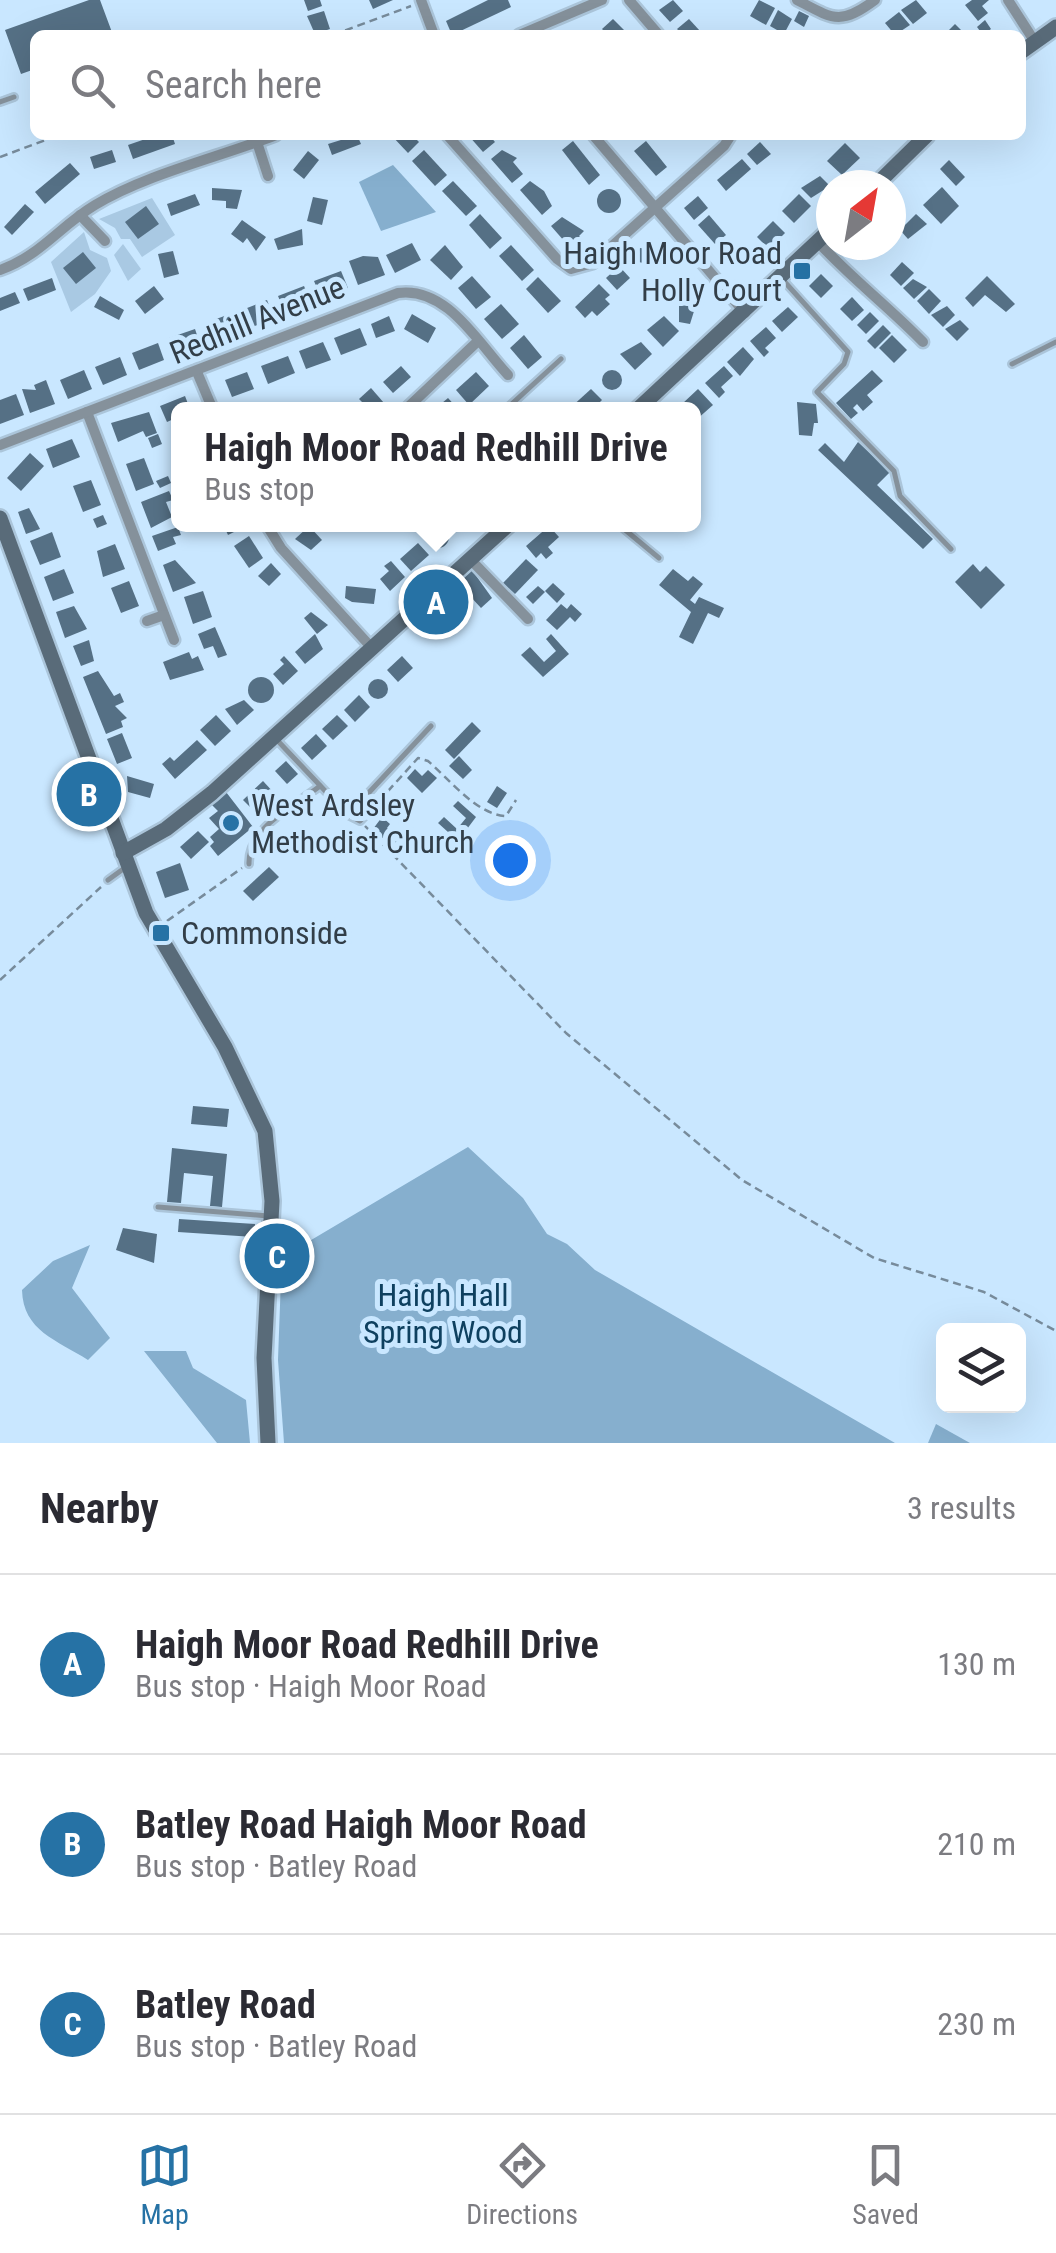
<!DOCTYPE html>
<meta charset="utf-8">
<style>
:root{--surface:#fff;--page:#f7f7f7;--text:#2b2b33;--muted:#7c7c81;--line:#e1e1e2;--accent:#2672a5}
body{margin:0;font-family:"Roboto Condensed",sans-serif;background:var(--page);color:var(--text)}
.controls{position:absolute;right:30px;bottom:30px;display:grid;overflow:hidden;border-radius:15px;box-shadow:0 10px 40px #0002}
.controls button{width:90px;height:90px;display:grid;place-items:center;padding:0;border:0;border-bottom:2px solid var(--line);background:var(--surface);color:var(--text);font:50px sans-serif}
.compass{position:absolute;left:816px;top:170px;width:90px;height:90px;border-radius:50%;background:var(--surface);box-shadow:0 10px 40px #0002;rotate:31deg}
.you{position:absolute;left:510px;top:860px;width:35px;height:35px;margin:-25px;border:8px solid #fff;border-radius:50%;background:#1a73e8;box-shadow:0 0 0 15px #1a73e833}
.badge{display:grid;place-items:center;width:65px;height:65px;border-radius:50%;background:var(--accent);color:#fff;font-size:32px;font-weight:700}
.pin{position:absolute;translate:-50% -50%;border:5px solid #fff;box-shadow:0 2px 10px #0006}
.popup{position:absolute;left:171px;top:402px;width:530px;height:130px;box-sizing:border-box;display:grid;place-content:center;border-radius:15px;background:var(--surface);filter:drop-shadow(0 2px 8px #0005);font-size:32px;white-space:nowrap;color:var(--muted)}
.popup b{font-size:38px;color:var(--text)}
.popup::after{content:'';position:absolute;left:50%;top:100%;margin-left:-20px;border:20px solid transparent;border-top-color:var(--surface)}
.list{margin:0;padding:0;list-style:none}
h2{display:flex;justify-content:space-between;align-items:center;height:130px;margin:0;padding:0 40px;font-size:42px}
h2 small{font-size:32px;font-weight:400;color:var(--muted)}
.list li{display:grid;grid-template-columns:65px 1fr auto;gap:30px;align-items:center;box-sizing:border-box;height:180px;padding:0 40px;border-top:2px solid var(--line)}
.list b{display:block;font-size:38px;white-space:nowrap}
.list p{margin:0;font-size:32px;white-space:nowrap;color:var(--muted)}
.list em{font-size:32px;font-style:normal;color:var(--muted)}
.icon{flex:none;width:55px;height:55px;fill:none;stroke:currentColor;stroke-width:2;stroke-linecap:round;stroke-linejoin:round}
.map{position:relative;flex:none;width:1056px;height:1443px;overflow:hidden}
.search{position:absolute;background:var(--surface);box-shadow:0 10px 40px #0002;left:30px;right:30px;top:30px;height:110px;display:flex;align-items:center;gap:25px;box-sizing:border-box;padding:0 35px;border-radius:15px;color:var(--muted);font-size:38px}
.sheet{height:670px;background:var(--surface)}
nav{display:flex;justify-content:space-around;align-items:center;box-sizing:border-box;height:140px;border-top:2px solid var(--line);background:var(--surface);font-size:28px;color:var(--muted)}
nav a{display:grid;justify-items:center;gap:5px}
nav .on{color:var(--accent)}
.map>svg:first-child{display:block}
.green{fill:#a9c9e3}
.forest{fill:#86afce}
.building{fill:#557085}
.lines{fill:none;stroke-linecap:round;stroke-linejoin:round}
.lane-casing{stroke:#abc5da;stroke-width:10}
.street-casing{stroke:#abc5da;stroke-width:15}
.secondary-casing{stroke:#abc5da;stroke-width:20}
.path{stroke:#778b9b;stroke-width:2.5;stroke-dasharray:8 5;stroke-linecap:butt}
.lane{stroke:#85919b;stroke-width:5}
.street{stroke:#85919b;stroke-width:10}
.secondary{stroke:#596b79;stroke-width:15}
.poi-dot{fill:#2672a5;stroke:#c9e7ff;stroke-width:4}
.labels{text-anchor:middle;stroke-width:10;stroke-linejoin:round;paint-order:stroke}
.poi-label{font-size:32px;fill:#323e48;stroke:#c9e7ff;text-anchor:start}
.street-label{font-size:32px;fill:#323e48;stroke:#c9e7ff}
.park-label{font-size:32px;fill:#0e405f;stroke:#c9e7ff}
</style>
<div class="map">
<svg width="1056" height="1443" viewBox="0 0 1056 1443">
<rect width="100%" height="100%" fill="#c9e7ff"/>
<g class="green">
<path d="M152 198 175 235 142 257 130 239H121L115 228 99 219Z"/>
<path d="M84 232 90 250 107 258 111 271 95 294 71 312 51 262Z"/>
<path d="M123 244 141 269 128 281 114 255Z"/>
</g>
<g class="forest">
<path d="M393 165 436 212 381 231 359 182Z"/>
<path d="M468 1147 523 1198 547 1234 567 1244 595 1270 895 1443H284L278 1360 282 1251 296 1249Z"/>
<path d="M90 1245 72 1288 110 1338 88 1360C57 1340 23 1331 22 1290L53 1261Z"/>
<path d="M144 1351H186L193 1368 246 1400 250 1443H217Z"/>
<path d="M936 1424 970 1443H928Z"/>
</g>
<g class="building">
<path d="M89 0H100L113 35H35V69L21 74 5 30Z"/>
<path d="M304 0H320L322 6 308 11Z"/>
<path d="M369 0H393L373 9Z"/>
<path d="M488 0H508L511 7 452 35 446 21Z"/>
<path d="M673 0 683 11 670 22 659 10Z"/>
<path d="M759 0 775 8 766 25 750 16Z"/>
<path d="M916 0 927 13 913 24 901 10Z"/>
<path d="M972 0H989L982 6 988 13 978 21 965 5Z"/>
<path d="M778 10 792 19 784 34 770 26Z"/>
<path d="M324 11 330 29 315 34 307 16Z"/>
<path d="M799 11 809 16 804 27 794 21Z"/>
<path d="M899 12 910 25 895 35 885 23Z"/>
<path d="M613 19 625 31 620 35H608L602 29Z"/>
<path d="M689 19 700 31 703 35H683L677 29Z"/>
<path d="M985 20 991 29 983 35 977 27Z"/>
<path d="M955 24 966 35 947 32Z"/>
<path d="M172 135 175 144 133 159 128 145 157 135Z"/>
<path d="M357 135 361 144 332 155 328 144Z"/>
<path d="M391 135H412L419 142 408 153Z"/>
<path d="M468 135H489L495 142 483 152Z"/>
<path d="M573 141 600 175 589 185 562 150Z"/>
<path d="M646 141 667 167 656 176 634 151Z"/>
<path d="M760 142 771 154 757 165 747 154Z"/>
<path d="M845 143 860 158 842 175 827 161Z"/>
<path d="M112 150 116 162 94 169 90 157Z"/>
<path d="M424 150 447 175 435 186 412 161Z"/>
<path d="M502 150 517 158 513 162 523 174 512 183 491 159Z"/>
<path d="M308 151 319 160 304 179 293 170Z"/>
<path d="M742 159 751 169 726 191 717 180Z"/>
<path d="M949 160 965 177 956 186 940 169Z"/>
<path d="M70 163 80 174 45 204 35 192Z"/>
<path d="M820 176 830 186 811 198 801 188Z"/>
<path d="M453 181 477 206 466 216 442 191Z"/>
<path d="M530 181 544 191 552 206 542 215 520 190Z"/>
<path d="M942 187 959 206 941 224 923 205Z"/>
<path d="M212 188 242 190 237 209 226 208V201L212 200Z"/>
<circle cx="609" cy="201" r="12"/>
<path d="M195 194 200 205 171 216 167 204Z"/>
<path d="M799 194 811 206 794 223 782 211Z"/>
<path d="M698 196 708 208 694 220 684 208Z"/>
<path d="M313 197 328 200 322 225 307 221Z"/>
<path d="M25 204 34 212 12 235 4 227Z"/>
<path d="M146 206 159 224 138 239 125 222Z"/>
<path d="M480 214 502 238 490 249 469 225Z"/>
<path d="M916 214 927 224 908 239 900 230Z"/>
<path d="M709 215 726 235 715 244 698 225Z"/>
<path d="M562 217 584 231 579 236 583 240 572 250 551 226Z"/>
<path d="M242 220 266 237 256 251 247 238 243 243 231 234Z"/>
<path d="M773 221 785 233 769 249 757 237Z"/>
<path d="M302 229 303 245 278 250 274 239Z"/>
<path d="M412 243 421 260 395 273 386 255Z"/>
<path d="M445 245 463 267 451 280 430 260Z"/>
<path d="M511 245 534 270 522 281 499 256Z"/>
<path d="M851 245H864L871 251 862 260Z"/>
<circle cx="741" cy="257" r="10"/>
<path d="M640 248 665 251 662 266 638 262Z"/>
<path d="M173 251 179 274 164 278 158 254Z"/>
<path d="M83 252 96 268 76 284 63 268Z"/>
<path d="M363 256 378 257 385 275 358 285 349 261Z"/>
<path d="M902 262 914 273 901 286 890 275Z"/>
<path d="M619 266 630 278 617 290 606 278Z"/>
<path d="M341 271 348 288 321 298 314 281Z"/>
<path d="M821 274 833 286 821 298 809 286Z"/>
<path d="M472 276 491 297 476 309 458 288Z"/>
<path d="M987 276 1015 304 1006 312 985 295 973 307 965 298Z"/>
<path d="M538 277 561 301 548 313 526 289Z"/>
<path d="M52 278 56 290 28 301 23 289Z"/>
<path d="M913 279 927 287 914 299 903 288Z"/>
<path d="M599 284 610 295 605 299 610 304 597 316 592 311 585 318 575 307Z"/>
<path d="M154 286 164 299 145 314 135 301Z"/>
<path d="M304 286 311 303 285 313 278 296Z"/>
<path d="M929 289 941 301 929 314 917 301Z"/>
<path d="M679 291 699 295 690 324 679 322Z"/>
<path d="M15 292 20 303 0 311V298Z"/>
<path d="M100 296 124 310 119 320 94 307Z"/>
<path d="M852 297 864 310 852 321 840 309Z"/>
<path d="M267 300 274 319 249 328 242 310Z"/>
<path d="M501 304 519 324 502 339 484 319Z"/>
<path d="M947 306 955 315 943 327 931 315Z"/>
<path d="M788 307 798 317 782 332 772 321Z"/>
<path d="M870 312 879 321 866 334 857 325Z"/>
<path d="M230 314 236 332 211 341 205 323Z"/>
<path d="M412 314 436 328 428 343 404 329Z"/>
<path d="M389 316 395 331 376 338 371 324Z"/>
<path d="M664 316 679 331 663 347 647 330Z"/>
<path d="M960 320 969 329 957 341 945 329Z"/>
<path d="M883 325 891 333 875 349 867 341Z"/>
<path d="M766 327 776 338 765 348 769 352 764 357 750 341Z"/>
<path d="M360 328 367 345 341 355 334 338Z"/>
<path d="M195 329 201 347 175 356 169 338Z"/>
<path d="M524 335 542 357 528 369 510 348Z"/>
<path d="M892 335 907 350 894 363 879 348Z"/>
<path d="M323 342 331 360 306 369 299 351Z"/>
<path d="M641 342 652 354 635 370 620 354Z"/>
<path d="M158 343 164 360 139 370 132 353Z"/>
<path d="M743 347 754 359 740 376 727 362Z"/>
<path d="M288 356 295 373 268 384 261 366Z"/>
<path d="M120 357 127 375 103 385 95 367Z"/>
<path d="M401 366 411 377 393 393 383 382Z"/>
<path d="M724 366 733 376 721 387 725 392 719 398 705 383Z"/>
<circle cx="612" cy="380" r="10"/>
<path d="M84 370 92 389 68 399 60 380Z"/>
<path d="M872 370 883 381 867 395 873 402 863 411 857 404 853 408 858 413 851 419 836 403Z"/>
<path d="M247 372 254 389 232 397 225 380Z"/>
<path d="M476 372 489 386 469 405 456 390Z"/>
<path d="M46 380 55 404 30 413 22 389 36 390 34 385Z"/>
<path d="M371 388 384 403 377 409H369L359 399Z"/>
<path d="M591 389 602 400 594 408 569 409Z"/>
<path d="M698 389 713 405 696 420 694 409 682 404Z"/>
<path d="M16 394 24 415 0 424V400Z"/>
<path d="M185 396 190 409H178V417L167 422 160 406Z"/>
<path d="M448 398 458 409H435Z"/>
<path d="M797 402 816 404 818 423H814L812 436 799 435Z"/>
<path d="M149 412 157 433 146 437 143 431 118 442 111 423Z"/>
<path d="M158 434 162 444 152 448 148 438Z"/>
<path d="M72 439 80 457 53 468 46 449Z"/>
<path d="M858 442 890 472 877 485 933 539 923 549 818 450 825 443 844 462Z"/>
<path d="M30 453 44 466 21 491 7 478Z"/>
<path d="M144 458 154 484 136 491 126 464Z"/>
<path d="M168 476 171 483 160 488 156 481Z"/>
<path d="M91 480 101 505 83 512 73 486Z"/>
<path d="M169 491 173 500 166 502 172 517 151 528 141 502Z"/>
<path d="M29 508 40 529 26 534 18 512Z"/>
<path d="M103 515 107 524 97 528 93 519Z"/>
<path d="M223 524H250L228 535Z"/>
<path d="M309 526 322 540 311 550 295 539Z"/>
<path d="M549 526 559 537 548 547 553 553 546 559 541 553 536 558 526 546Z"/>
<circle cx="438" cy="537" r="11"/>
<path d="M178 527 181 535 173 537 176 544 158 551 152 536Z"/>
<path d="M52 532 61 557 40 565 30 541Z"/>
<path d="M249 536 263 558 249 568 234 546Z"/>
<path d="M418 543 429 555 411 571 400 559Z"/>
<path d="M115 544 125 569 103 577 97 551Z"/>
<path d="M526 559 538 570 515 594 503 583Z"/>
<path d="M175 560 196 583 173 592 163 565Z"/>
<path d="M391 561 405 577 390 591 380 579 389 571 384 566Z"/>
<path d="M271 563 281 574 269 586 258 576Z"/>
<path d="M973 564 980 572 986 566 1005 585 981 609 955 582Z"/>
<path d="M64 569 74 593 53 601 44 577Z"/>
<path d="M673 569 688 581 693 576 703 584 690 600 695 604 699 597 724 608 719 618 708 613 693 644 679 637 691 612 659 585Z"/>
<path d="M472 570 492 598 481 608 458 583Z"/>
<path d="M129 581 139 606 121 613 111 588Z"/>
<path d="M553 583 565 594 557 603 545 591Z"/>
<path d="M346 586 376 589 374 604 352 602 345 598Z"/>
<path d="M538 586 545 592 533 604 526 597Z"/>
<path d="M203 591 212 617 193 624 184 597Z"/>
<path d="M561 604 567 609 571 604 582 614 575 622 570 617 557 630 546 620Z"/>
<path d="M74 606 87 629 65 638 56 612Z"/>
<path d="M311 612 328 625 317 634 304 618Z"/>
<path d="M427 615 441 628 429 639 416 625Z"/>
<path d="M215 627 227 655 218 658 213 646 204 649 198 634Z"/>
<path d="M315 634 323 649 305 664 295 652Z"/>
<path d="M551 634 569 654 543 677 521 655 530 647 544 662 556 651 546 639Z"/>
<path d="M89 640 94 661 81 666 73 646Z"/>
<path d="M189 652 192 659 198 656 204 670 170 680 163 662Z"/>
<path d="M284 656 298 671 283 685 273 674 284 664 280 660Z"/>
<path d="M402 656 413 668 398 682 387 670Z"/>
<path d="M98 671 114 696 120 693 124 702 115 706 127 718 121 721 123 727 106 734 83 677Z"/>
<circle cx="261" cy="690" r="13"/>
<circle cx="378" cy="689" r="10"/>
<path d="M359 695 370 707 355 722 344 710Z"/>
<path d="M244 700 254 710 237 725 225 709Z"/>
<path d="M216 715 231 731 215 746 200 730Z"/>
<path d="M337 715 348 726 333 740 322 729Z"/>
<path d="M472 722 481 731 454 759 445 750Z"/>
<path d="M122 733 132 758 117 764 107 739Z"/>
<path d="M316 734 327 746 312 760 301 748Z"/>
<path d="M197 740 207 750 175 779 162 764 170 757 174 761Z"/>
<path d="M459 756 472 770 463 779 449 766Z"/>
<path d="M286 761 298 774 287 784 275 771Z"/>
<path d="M415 769 422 776 428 770 437 778 422 793 407 778Z"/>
<path d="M127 776 154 784 150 798 128 792Z"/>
<path d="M263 781 275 794 255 812 243 800Z"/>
<path d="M497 786 507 793 497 808 487 802Z"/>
<path d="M226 792 253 827 218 856 210 846 214 842 210 837 219 829 209 818 218 811 211 804Z"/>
<path d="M458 801 476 817 458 841 438 823 444 817 457 829 466 818 453 806Z"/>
<path d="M382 817 390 824 387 828 408 844 400 854 373 829Z"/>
<path d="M198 831 209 842 191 859 180 847Z"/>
<path d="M180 863 189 890 165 898 156 872Z"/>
<path d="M269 867 279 877 253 901 243 891Z"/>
<path d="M193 1106 229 1109 227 1127 191 1124Z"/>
<path d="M172 1148 227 1154 222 1207 210 1206 213 1176 184 1173 181 1203 167 1202Z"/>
<path d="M179 1219 255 1224 254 1237 178 1232Z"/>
<path d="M123 1228 157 1234 154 1263 116 1250Z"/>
</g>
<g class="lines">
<defs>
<g id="lane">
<path d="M0 102 14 97"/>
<path d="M783 280 848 352 844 364 817 392 894 471 900 496 951 549"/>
<path d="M1012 364 1056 342"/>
<path d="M505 410 561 359"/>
<path d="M618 524 659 558"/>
<path d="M276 739 348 815 360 821 371 810"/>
<path d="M348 815 431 726"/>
<path d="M249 864C248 827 293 807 320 786"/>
<path d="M108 880 126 867"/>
<path d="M158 1207 268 1216"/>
</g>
<g id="street">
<path d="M421 0 434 35"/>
<path d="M629 0 659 35"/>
<path d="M797 0C833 19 840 26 875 0"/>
<path d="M1008 0 1035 42"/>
<path d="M519 35 602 0"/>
<path d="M447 135 557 259 571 269 593 263 724 146 731 135"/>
<path d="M593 135 745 313"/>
<path d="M257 142 268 176"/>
<path d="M80 215 105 241"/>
<path d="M818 242C851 278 889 307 923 342"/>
<path d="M0 270C40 256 60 226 95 205 146 174 220 157 276 135"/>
<path d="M197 372 213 410"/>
<path d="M405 410 477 342"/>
<path d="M87 412 174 640"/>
<path d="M0 445 398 293C447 286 478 343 508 375"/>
<path d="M266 524 281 548 371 647"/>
<path d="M470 559 528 619"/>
<path d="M147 621 164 615"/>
</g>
<g id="secondary">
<path d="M1021 52 1056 27"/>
<path d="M876 185 927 135"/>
<path d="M637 410 831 229"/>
<path d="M0 518 146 913 225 1047 265 1131 272 1201 264 1358 268 1443"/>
<path d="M123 853 166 829 212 793 509 524"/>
</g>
</defs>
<use href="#lane" class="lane-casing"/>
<use href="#street" class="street-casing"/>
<use href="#secondary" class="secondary-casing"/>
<g class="path">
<path d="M333 35 411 6"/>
<path d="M0 157 59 135"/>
<path d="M379 801 418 758 428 761C449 779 477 815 506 816L516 800"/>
<path d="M365 826 566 1033 742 1180 874 1258 984 1292 1056 1331"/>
<path d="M167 921 242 868"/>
<path d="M0 980 101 887"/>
</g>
<use href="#lane" class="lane"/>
<use href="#street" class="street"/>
<use href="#secondary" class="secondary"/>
</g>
<g class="poi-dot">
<rect x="792" y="261" width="20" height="20" rx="5"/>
<circle cx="231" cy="823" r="10"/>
<rect x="151" y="923" width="20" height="20" rx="5"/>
</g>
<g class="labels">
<g class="poi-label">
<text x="782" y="264" text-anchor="end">Haigh Moor Road<tspan x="782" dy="37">Holly Court</tspan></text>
<text x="251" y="816">West Ardsley<tspan x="251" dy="37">Methodist Church</tspan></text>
<text x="181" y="944">Commonside</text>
</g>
<g class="street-label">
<text transform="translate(257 320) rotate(-22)" y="11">Redhill Avenue</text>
</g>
<g class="park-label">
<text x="443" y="1306">Haigh Hall<tspan x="443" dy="37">Spring Wood</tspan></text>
</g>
</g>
</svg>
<div class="controls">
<button><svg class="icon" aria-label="layers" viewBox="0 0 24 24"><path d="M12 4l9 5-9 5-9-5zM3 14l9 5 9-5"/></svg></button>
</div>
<svg class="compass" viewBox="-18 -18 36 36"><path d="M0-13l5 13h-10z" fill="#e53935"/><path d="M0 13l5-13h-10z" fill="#7c7c81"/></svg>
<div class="you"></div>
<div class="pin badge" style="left:436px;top:602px">A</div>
<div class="popup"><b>Haigh Moor Road Redhill Drive</b>Bus stop</div>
<div class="pin badge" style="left:89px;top:794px">B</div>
<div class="pin badge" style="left:277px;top:1256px">C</div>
<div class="search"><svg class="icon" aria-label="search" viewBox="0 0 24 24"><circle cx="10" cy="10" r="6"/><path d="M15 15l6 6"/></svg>Search here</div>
</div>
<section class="sheet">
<h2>Nearby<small>3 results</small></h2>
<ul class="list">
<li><span class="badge">A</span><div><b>Haigh Moor Road Redhill Drive</b><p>Bus stop · Haigh Moor Road</p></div><em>130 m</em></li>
<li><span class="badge">B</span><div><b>Batley Road Haigh Moor Road</b><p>Bus stop · Batley Road</p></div><em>210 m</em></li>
<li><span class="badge">C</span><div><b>Batley Road</b><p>Bus stop · Batley Road</p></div><em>230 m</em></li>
</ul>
</section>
<nav>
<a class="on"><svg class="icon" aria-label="map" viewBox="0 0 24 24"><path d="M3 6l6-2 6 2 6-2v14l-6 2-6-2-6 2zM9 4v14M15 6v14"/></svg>Map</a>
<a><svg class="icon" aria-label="directions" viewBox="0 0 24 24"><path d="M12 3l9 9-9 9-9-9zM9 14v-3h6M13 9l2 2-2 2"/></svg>Directions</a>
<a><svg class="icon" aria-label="saved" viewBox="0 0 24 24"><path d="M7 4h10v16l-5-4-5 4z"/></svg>Saved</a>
</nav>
